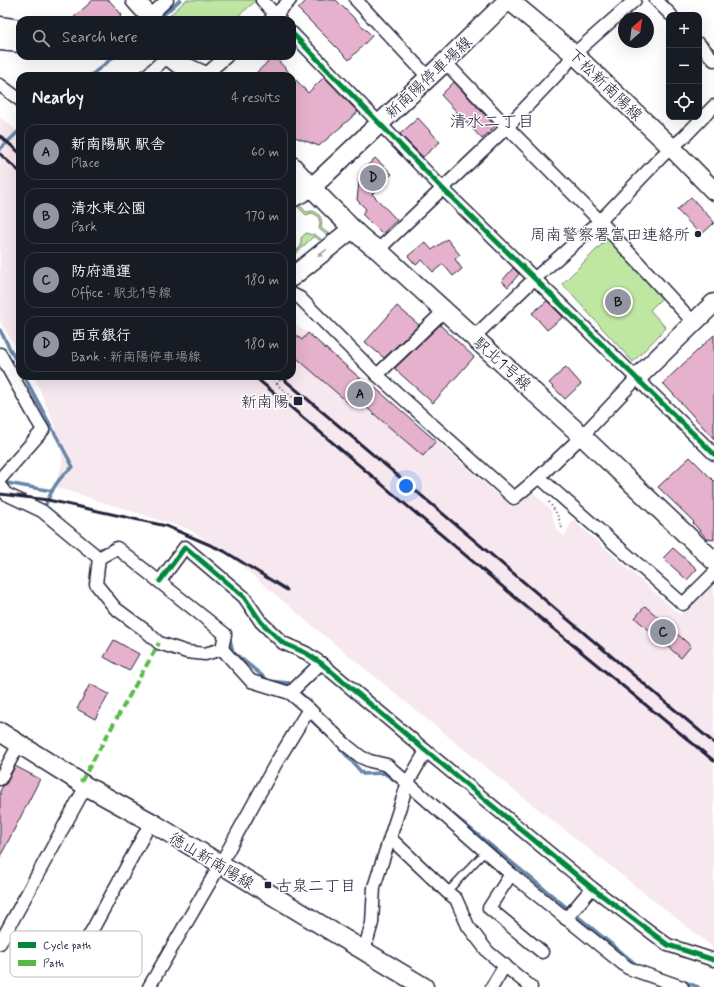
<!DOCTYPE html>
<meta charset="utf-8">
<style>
:root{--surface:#171b24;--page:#20242c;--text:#f1f3f6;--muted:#9ea1a6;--line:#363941;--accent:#9495a2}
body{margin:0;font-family:Mynerve,"Klee One",sans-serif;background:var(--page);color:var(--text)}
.controls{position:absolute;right:12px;top:12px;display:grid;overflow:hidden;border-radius:8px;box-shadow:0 4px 16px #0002}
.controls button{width:36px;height:36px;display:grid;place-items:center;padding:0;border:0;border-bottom:1px solid var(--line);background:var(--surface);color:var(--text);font:20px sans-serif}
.compass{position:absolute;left:618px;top:12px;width:36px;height:36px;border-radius:50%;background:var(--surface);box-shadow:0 4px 16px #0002;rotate:28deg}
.you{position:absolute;left:406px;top:486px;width:14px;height:14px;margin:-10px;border:3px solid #fff;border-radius:50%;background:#1a73e8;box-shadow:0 0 0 6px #1a73e833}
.badge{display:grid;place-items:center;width:26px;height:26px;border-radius:50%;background:var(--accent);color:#111;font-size:13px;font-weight:700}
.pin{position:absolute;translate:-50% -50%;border:2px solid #fff;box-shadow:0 1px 4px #0006}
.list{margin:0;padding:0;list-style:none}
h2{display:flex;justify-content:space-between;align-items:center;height:52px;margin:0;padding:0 16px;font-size:17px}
h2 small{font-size:13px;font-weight:400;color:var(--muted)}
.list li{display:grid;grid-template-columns:26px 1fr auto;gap:12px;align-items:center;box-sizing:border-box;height:56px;margin:0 8px 8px;padding:0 8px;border:1px solid var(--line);border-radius:12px}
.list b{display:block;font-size:15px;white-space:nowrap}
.list p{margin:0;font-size:13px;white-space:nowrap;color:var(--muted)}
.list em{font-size:13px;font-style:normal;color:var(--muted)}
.icon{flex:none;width:22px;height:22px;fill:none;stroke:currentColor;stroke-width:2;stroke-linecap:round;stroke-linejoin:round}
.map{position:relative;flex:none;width:714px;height:987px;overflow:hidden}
.search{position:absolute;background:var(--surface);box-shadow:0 4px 16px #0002;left:16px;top:16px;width:280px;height:44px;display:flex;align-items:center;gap:10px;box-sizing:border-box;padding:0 14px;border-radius:12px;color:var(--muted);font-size:15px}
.panel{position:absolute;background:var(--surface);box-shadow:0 4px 16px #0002;left:16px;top:72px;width:280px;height:308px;border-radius:12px}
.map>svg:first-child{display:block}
.built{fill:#f7e8f0}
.green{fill:#c0e7a2;stroke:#71846e}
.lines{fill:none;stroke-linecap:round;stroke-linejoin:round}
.stream{stroke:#6686a8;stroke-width:3.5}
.building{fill:#e5b1cc;stroke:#22223b}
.lane-casing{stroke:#22223b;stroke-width:9}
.street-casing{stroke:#22223b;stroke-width:15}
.secondary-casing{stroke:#22223b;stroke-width:21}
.path{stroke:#22223b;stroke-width:2;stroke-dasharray:1 3;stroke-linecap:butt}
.lane{stroke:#fff;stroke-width:6}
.street{stroke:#fff;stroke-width:12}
.secondary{stroke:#fff;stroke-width:18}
.rail{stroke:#22223b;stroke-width:3}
.path-bridge{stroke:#22223b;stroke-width:2;stroke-dasharray:1 3;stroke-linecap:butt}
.quiet{stroke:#58b947;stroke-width:4;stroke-dasharray:8 4;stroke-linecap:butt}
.cycleway-casing{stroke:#fff;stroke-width:8}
.cycleway{stroke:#00873e;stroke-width:5}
.oneway{fill:#9c9ca7}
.poi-dot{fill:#22223b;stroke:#fff;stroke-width:1.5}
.labels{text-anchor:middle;stroke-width:3;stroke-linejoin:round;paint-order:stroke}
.street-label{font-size:16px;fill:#22223b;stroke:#fff}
.poi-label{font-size:16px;fill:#22223b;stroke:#fff;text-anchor:end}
.neighbourhood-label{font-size:17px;fill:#22223b;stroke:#fff}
.key{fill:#fff;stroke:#bdbdc4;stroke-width:1}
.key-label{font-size:11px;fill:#22223b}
</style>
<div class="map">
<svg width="714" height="987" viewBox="0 0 714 987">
<rect width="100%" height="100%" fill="#fff"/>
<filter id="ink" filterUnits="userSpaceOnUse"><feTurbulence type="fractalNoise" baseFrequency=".025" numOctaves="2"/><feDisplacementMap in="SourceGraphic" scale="8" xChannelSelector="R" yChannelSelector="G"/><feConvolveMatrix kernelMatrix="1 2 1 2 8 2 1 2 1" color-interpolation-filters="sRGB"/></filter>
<g filter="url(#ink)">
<g class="built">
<path d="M0 117 20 133V354L0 322Z"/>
<path d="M292 322 308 333 372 385 511 506 529 488 551 510 556 529 564 536 573 520 680 615 705 586 714 587V948L515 791 310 624 229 555 188 529 55 487 62 463 61 441 34 376H292Z"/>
</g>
<g class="green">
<path d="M186 0H255L256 1 233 20H169L167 18Z"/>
<path d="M298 203 306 212 313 211C321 214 323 220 321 228L329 234 328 236 319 229 320 223 318 216 312 213 306 215 296 205Z"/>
<path d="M306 233 312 235 314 234 321 239 319 240 314 236 292 257V252L297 250 301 246V238Z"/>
<path d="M611 235 666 294 650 310 666 328 633 362 562 284Z"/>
</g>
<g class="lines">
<g class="stream">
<path d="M159 19 180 0"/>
<path d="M90 76 115 56"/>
<path d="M0 149 20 130"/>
<path d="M0 330 20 368"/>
<path d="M24 376 73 467C58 477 52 490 45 506L55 514"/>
<path d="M7 483 52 491"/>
<path d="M95 548 98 550 108 547"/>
<path d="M229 635 233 652 269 681 289 683 308 700 309 704"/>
<path d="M310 714 311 720 337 744"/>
<path d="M341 749 363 774 384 773 399 783"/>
<path d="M439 803 637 965"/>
<path d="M682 981 698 987"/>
</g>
</g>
<g class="building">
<path d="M93 0H109L122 15 117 20H71Z"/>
<path d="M307 0H336L372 36 349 60 298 9Z"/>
<path d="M274 56 308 93 324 77 358 112 319 146 292 136V76H253Z"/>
<path d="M454 82 495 126 482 139 441 95Z"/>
<path d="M418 118 440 142 423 157 400 134Z"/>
<path d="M375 158 392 174 372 194 397 220 382 234 362 214 366 209 357 200 360 173Z"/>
<path d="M691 197 714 222V223L701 235 677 210Z"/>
<path d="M447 239 460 255 455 259 462 269 453 276 443 264 433 272 422 260 416 265 408 256 425 242 432 250Z"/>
<path d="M513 268 519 274 508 287 502 281Z"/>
<path d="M547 301 563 317 547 330 532 313Z"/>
<path d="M397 306 419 325 384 358 365 342Z"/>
<path d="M440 325 474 357 433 403 396 370 395 368Z"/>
<path d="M292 331 302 340 308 333 370 387 372 385 436 441 423 456 359 401 353 407 292 354Z"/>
<path d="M714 335V439L663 383Z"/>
<path d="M566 367 581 384 565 399 549 383Z"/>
<path d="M690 457 714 481V540L707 539 693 523 694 522 658 487Z"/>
<path d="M673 548 697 569 687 580 663 558Z"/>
<path d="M645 606 691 646 681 658 635 618Z"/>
<path d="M114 640 139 654 129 671 104 657Z"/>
<path d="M90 684 109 694 95 719 77 709Z"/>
<path d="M15 766 40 779 0 857V791L3 786 7 783Z"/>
</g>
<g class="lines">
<defs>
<path id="lane" d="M447 892 486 851"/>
<g id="street">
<path d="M262 0 280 20"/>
<path d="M356 0 428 77"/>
<path d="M656 0 671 15"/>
<path d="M150 16 167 0"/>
<path d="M270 20 290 0"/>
<path d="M0 23 20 26"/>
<path d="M292 33 442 188 714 454"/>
<path d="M0 44 20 46"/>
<path d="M699 44 714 60"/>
<path d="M445 62 507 127 600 221 694 323"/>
<path d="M205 75 227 56"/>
<path d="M146 76 168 56"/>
<path d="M0 85 20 100"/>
<path d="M378 250 507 127 565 66 574 54 635 0"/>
<path d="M292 294 300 298 377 375 514 498 539 477 582 436 637 378"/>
<path d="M474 337 534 279 600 221 662 156 684 137 714 106"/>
<path d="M0 354 37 420 43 430 0 479"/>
<path d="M377 375 444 311"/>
<path d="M539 477 683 604 714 573"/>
<path d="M0 486 6 494 42 511 99 558 96 584 115 608 146 631 159 643 187 652 205 654 222 649"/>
<path d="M99 558 117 548 225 634 222 649"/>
<path d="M160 581 185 547 244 597 261 622 283 643 306 653 321 663 426 751 592 888 668 945 714 960"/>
<path d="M222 649 251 681 290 693 309 709 346 745 361 757 370 761 387 765 511 874 628 968 682 987"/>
<path d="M290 693 321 663"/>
<path d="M0 779 19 744"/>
<path d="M390 838 447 892 456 899 468 926 488 952 531 987"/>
<path d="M511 874 489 908 542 952"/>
<path d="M566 919 592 888"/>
<path d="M0 943 86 786"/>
<path d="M84 945 151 822"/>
<path d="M364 951 372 923 374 887 408 782 426 751"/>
<path d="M149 987 220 865 276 763 309 709"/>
<path d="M492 987 505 965"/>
</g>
<g id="secondary">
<path d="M135 0 153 20"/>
<path d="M509 0 574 54 672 148 714 191"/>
<path d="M0 34 20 37"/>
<path d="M168 56 177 63 206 76"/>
<path d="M292 166C308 184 324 201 341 217 352 229 364 241 378 250L582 436 714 561"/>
<path d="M292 198 311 188 445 62 508 0"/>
<path d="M292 277 352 229"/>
<path d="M637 378 714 303"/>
<path d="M0 732 86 786 151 822 424 987"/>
</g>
</defs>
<use href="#lane" class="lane-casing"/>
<use href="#street" class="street-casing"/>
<use href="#secondary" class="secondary-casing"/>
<g class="path">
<path d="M292 361 294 363 292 366"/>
<path d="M267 376 297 401"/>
<path d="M294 406 301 397"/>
<path d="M549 502 557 514 562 528"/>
</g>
<use href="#lane" class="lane"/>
<use href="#street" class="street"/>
<use href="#secondary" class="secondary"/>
<g class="rail">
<path d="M0 136 20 153"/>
<path d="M0 154 20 172"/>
<path d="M254 376 517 599 714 761"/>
<path d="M280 376 714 743"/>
<path d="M0 494 48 500 166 526 224 551 287 590"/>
</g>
<path class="path-bridge" d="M277 384 283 376"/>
<path class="quiet" d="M81 782 159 643"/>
<defs>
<g id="cycleway">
<path d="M292 33 442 188 714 454"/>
<path d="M160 581 185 547 244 597 261 622 283 643 306 653 321 663 426 751 592 888 668 945 714 960"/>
</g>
</defs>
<use href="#cycleway" class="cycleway-casing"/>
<use href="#cycleway" class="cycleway"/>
</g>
<defs><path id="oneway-solid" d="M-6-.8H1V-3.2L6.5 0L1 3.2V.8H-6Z"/></defs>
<use class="oneway" href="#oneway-solid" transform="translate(322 253) rotate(142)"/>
</g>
<g class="poi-dot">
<circle cx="698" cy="234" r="4"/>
<rect x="293" y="396" width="10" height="10" rx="2"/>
<rect x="264" y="881" width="8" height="8" rx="2"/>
</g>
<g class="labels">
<g class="street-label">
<text transform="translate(428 77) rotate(-43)" y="6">新南陽停車場線</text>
<text transform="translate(606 84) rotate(44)" y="6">下松新南陽線</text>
<text transform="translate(503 363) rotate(42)" y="6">駅北1号線</text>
<text transform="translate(212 860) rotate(31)" y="6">徳山新南陽線</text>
</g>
<g class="poi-label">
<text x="690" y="240">周南警察署富田連絡所</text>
<text x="289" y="407">新南陽</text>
<text x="276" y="891" text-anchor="start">古泉二丁目</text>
</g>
<g class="neighbourhood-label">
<text x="492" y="127">清水二丁目</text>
</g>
</g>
<rect x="10" y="931" width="132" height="46" rx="6" class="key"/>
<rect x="18" y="942" width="18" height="6" fill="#00873e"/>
<rect x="18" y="960" width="18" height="6" fill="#58b947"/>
<g class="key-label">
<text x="43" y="949">Cycle path</text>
<text x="43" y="967">Path</text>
</g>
</svg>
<div class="controls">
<button>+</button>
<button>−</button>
<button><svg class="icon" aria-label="locate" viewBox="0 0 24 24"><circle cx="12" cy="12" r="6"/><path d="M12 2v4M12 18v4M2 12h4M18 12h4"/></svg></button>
</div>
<svg class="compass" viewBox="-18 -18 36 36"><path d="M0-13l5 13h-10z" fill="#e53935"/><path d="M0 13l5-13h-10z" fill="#9ea1a6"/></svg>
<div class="you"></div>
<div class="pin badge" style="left:360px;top:394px">A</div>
<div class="pin badge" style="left:618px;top:302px">B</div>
<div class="pin badge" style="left:663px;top:632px">C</div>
<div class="pin badge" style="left:373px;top:178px">D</div>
<div class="search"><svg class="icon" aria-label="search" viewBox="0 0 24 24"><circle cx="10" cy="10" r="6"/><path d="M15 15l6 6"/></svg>Search here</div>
<section class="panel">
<h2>Nearby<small>4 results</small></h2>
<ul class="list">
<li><span class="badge">A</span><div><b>新南陽駅 駅舎</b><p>Place</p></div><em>60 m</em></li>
<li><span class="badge">B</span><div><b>清水東公園</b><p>Park</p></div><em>170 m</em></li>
<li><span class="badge">C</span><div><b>防府通運</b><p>Office · 駅北1号線</p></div><em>180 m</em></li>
<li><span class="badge">D</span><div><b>西京銀行</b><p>Bank · 新南陽停車場線</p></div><em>180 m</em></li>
</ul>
</section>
</div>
